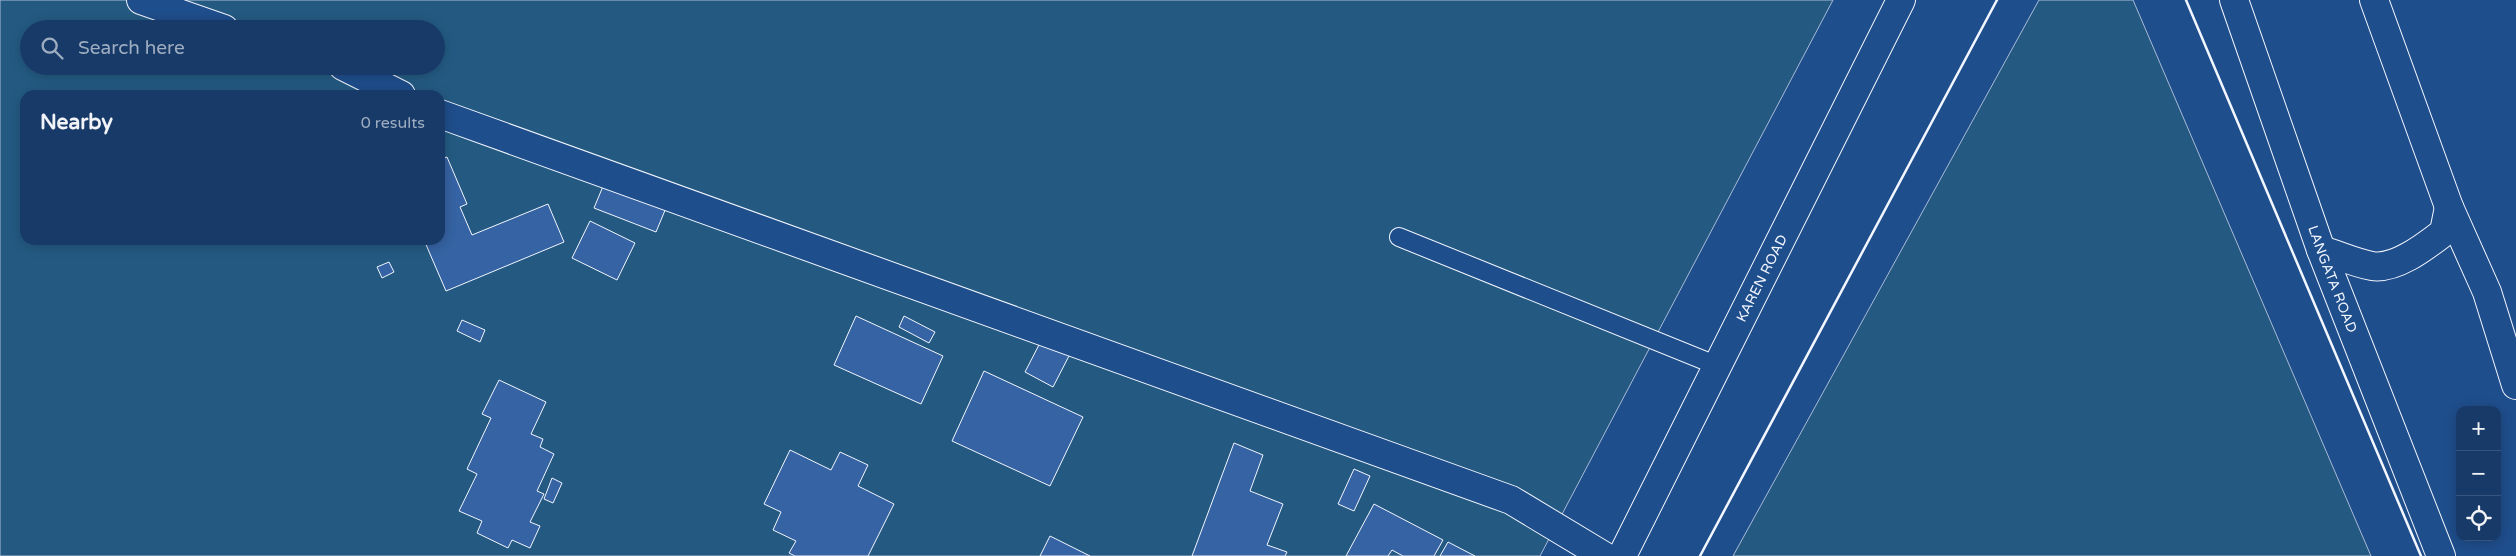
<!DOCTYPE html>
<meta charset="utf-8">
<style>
:root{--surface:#173a69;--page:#244571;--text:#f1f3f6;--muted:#9eadc0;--line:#36547d}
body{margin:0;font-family:"Varela Round",sans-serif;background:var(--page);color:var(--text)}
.controls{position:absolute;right:15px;bottom:15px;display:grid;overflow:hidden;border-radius:10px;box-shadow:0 2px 12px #0003}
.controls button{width:45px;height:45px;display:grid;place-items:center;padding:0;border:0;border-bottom:1px solid var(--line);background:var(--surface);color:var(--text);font:25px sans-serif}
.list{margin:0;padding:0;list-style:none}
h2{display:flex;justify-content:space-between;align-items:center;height:65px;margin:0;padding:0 20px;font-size:21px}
h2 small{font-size:16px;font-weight:400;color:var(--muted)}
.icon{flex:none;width:28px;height:28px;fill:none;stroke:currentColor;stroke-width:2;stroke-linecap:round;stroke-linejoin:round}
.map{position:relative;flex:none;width:2516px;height:556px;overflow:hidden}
.search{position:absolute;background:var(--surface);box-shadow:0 2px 12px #0003;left:20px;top:20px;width:425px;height:55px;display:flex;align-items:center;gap:12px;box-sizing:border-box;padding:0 18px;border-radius:28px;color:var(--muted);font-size:19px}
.panel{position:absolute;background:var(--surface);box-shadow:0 2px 12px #0003;left:20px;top:90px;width:425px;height:155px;border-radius:15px}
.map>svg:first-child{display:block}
.green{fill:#245a82;stroke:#a8bbd7;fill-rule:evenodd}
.building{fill:#3563a3;stroke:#f2f6ff}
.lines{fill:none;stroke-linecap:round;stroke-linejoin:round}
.service-casing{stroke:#f2f6ff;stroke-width:20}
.minor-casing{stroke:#f2f6ff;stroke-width:30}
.secondary-casing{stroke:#f2f6ff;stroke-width:30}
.service{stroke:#1f4e8c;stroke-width:18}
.minor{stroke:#1f4e8c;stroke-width:28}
.secondary{stroke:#1f4e8c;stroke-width:28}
.wall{stroke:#f2f6ff;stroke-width:2.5}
.labels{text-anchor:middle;stroke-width:4;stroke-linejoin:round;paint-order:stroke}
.street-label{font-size:14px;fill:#f2f6ff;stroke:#1f4e8c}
</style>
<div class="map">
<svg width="2516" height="556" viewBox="0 0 2516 556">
<rect width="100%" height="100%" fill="#1f4e8c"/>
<g class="green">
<path d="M0 0H1833L1540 556H0ZM29 29H436V66H29ZM25 95H440V240H25Z"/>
<path d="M2039 0H2133L2371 556H1733Z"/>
</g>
<g class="building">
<path d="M447 157 467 204 460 207 472 235 548 204 564 242 446 291 424 240H440V160Z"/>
<path d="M606 179 668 203 656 232 594 208Z"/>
<path d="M590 221 635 243 617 280 572 258Z"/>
<path d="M389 262 394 272 382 278 377 267Z"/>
<path d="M856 316 943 356 921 404 834 365Z"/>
<path d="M904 316 935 332 929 343 899 327Z"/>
<path d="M462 320 485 330 480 342 457 331Z"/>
<path d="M1042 339 1070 354 1053 387 1025 372Z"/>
<path d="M984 371 1083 417 1050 486 952 441Z"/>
<path d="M499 380 546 402 531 434 543 439 540 447 554 454 537 491 544 494 530 522 540 526 530 548 512 540 508 548 477 533 482 521 459 511 477 474 467 469 491 418 482 414Z"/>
<path d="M1234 443 1263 455 1250 491 1283 504 1267 545 1287 552 1285 556H1192Z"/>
<path d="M790 450 831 470 840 452 868 465 858 486 894 504 868 556H795L789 553 796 541 773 530 781 512 764 504Z"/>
<path d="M1354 469 1370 476 1354 511 1338 504Z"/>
<path d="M552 478 562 483 553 503 544 499Z"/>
<path d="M1374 504 1443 540 1434 556H1403L1392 550 1388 556H1346Z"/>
<path d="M1050 536 1090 556H1040Z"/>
<path d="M1448 542 1475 556H1440Z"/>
</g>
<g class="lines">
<defs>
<path id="service" d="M1399 237 1718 366"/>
<g id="minor">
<path d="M141 0 224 29"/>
<path d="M343 66 401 95"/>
<path d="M440 114 1511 500 1604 556"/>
<path id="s1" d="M1622 556 1901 0"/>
</g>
<g id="secondary">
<path id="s2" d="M2234 0 2321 250 2441 556"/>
<path d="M2374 0 2449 207 2487 292 2516 385"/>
<path d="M2321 250C2338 255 2355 263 2372 266 2396 270 2427 245 2444 232L2449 207"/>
</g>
</defs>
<use href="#service" class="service-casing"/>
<use href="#minor" class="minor-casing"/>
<use href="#secondary" class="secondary-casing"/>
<use href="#service" class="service"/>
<use href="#minor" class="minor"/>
<use href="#secondary" class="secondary"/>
<g class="wall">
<path d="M2186 0 2421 556"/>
<path d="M1700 556 1997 0"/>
</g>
</g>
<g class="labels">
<g class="street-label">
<text dy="5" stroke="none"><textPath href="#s1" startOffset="311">KAREN ROAD</textPath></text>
<text dy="5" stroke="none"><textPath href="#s2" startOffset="296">LANGATA ROAD</textPath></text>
</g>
</g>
</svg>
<div class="controls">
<button>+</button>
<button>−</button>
<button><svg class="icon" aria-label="locate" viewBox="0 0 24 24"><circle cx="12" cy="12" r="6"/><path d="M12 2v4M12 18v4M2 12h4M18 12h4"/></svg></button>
</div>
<div class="search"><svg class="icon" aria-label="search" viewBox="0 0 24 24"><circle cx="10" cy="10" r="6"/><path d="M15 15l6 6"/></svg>Search here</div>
<section class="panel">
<h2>Nearby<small>0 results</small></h2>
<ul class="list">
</ul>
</section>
</div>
